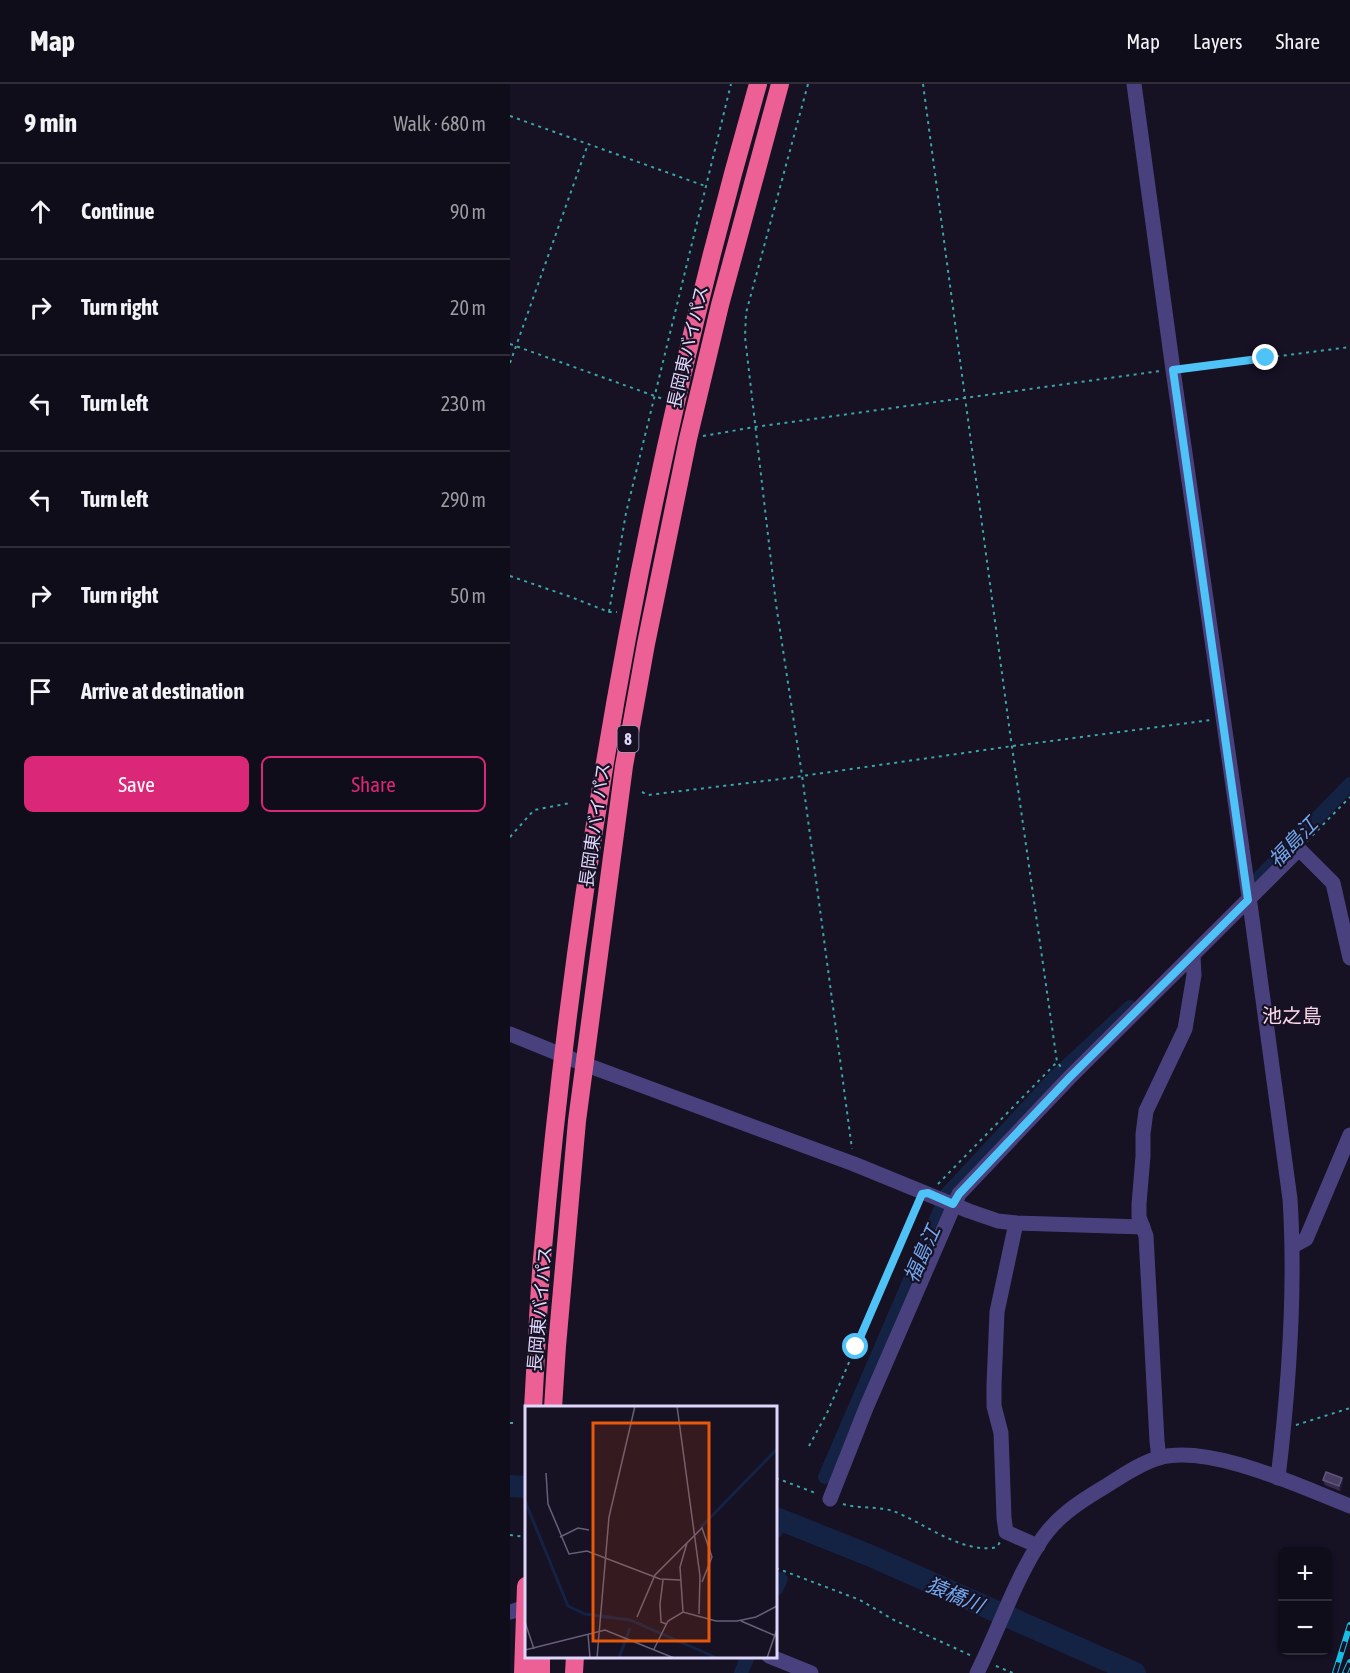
<!DOCTYPE html>
<meta charset="utf-8">
<style>
:root{--surface:#100d1a;--page:#191623;--text:#f1f3f6;--muted:#9c9ca2;--line:#302d39;--accent:#db2777}
body{margin:0;font-family:"Asap Condensed","Noto Sans JP",sans-serif;background:var(--page);color:var(--text)}
.controls{position:absolute;right:18px;bottom:18px;display:grid;overflow:hidden;border-radius:9px;box-shadow:0 2px 4px #0004}
.controls button{width:54px;height:54px;display:grid;place-items:center;padding:0;border:0;border-bottom:2px solid var(--line);background:var(--surface);color:var(--text);font:30px sans-serif}
.stop{position:absolute;width:18px;height:18px;margin:-14px;border:4px solid #4fc3f7;border-radius:50%;background:#fff}
.stop.end{background:#4fc3f7;border-color:#fff;box-shadow:0 2px 6px #0008}
.list{margin:0;padding:0;list-style:none}
h2{display:flex;justify-content:space-between;align-items:center;height:78px;margin:0;padding:0 24px;font-size:26px}
h2 small{font-size:20px;font-weight:400;color:var(--muted)}
.list li{display:grid;grid-template-columns:39px 1fr auto;gap:18px;align-items:center;box-sizing:border-box;height:96px;padding:0 24px;border-top:2px solid var(--line)}
.list b{display:block;font-size:22px;white-space:nowrap}
.list em{font-size:20px;font-style:normal;color:var(--muted)}
.actions{display:flex;gap:12px;padding:18px 24px}
.actions a{flex:1;padding:14px 0;border:2px solid var(--accent);border-radius:9px;text-align:center;font-size:21px;color:var(--accent)}
.actions .main{background:var(--accent);color:#fff}
.icon{flex:none;width:33px;height:33px;fill:none;stroke:currentColor;stroke-width:2;stroke-linecap:round;stroke-linejoin:round}
.map{position:relative;flex:none;width:840px;height:1589px;overflow:hidden}
header{display:flex;align-items:center;gap:36px;box-sizing:border-box;height:84px;padding:0 30px;background:var(--surface);border-bottom:2px solid var(--line)}
header strong{font-size:28px}
nav{display:flex;gap:33px;margin-inline-start:auto;font-size:21px}
main{display:flex}
aside{flex:1;background:var(--surface)}
.map>svg:first-child{display:block}
.lines{fill:none;stroke-linecap:round;stroke-linejoin:round}
.canal{stroke:#142244;stroke-width:14}
.river{stroke:#142244;stroke-width:22}
.path{stroke:#3ca5a9;stroke-width:2;stroke-dasharray:3 4.5;stroke-linecap:butt}
.minor{stroke:#49417d;stroke-width:15}
.highway{stroke:#ed6095;stroke-width:18}
.rail-casing{stroke:#1abbe4;stroke-width:6}
.rail{stroke:#161123;stroke-width:4;stroke-dasharray:11;stroke-linecap:butt}
.wall{fill:#372c4f}
.shaded-wall{fill:#221936}
.building{fill:#493e61;stroke:#60567a;stroke-width:1.5}
.route{stroke:#4fc3f7;stroke-width:8}
.labels{text-anchor:middle;stroke-width:4.5;stroke-linejoin:round;paint-order:stroke}
.shield{fill:#161123;stroke:#a39cba;stroke-width:1.5}
.shield-label{font-size:16px;font-weight:bold;fill:#dfd7fb}
.street-label{font-size:18px;fill:#dfd7fb;stroke:#161123}
.water-label{font-size:20px;font-style:italic;fill:#71a8ef;stroke:#161123}
.neighbourhood-label{font-size:20px;fill:#fbd9eb;stroke:#161123}
.inset-river{fill:none;stroke:#142244;stroke-width:3}
.inset-road{fill:none;stroke:#666079;stroke-width:1.5}
.view{fill:#e8590c;fill-opacity:0.15;stroke:#e8590c;stroke-width:3}
.inset-edge{fill:none;stroke:#dfd7fb;stroke-width:3}
</style>
<header>
<strong>Map</strong>
<nav><a>Map</a><a>Layers</a><a>Share</a></nav>
</header>
<main>
<aside>
<h2>9 min<small>Walk · 680 m</small></h2>
<ul class="list">
<li><svg class="icon" aria-label="ahead" viewBox="0 0 24 24"><path d="M12 20V5M6 11l6-6 6 6"/></svg><div><b>Continue</b></div><em>90 m</em></li>
<li><svg class="icon" aria-label="right" viewBox="0 0 24 24"><path d="M7 20v-9h11M14 6l5 5-5 5"/></svg><div><b>Turn right</b></div><em>20 m</em></li>
<li><svg class="icon" aria-label="left" viewBox="0 0 24 24"><path d="M17 20v-9H6M10 6l-5 5 5 5"/></svg><div><b>Turn left</b></div><em>230 m</em></li>
<li><svg class="icon" aria-label="left" viewBox="0 0 24 24"><path d="M17 20v-9H6M10 6l-5 5 5 5"/></svg><div><b>Turn left</b></div><em>290 m</em></li>
<li><svg class="icon" aria-label="right" viewBox="0 0 24 24"><path d="M7 20v-9h11M14 6l5 5-5 5"/></svg><div><b>Turn right</b></div><em>50 m</em></li>
<li><svg class="icon" aria-label="arrive" viewBox="0 0 24 24"><path d="M6 21V4h12l-3 4 3 4H6"/></svg><div><b>Arrive at destination</b></div></li>
</ul>
<div class="actions"><a class="main">Save</a><a>Share</a></div>
</aside>
<div class="map">
<svg width="840" height="1589" viewBox="0 0 840 1589">
<rect width="100%" height="100%" fill="#161123"/>
<g class="lines">
<g class="canal">
<path d="M742 801 840 700"/>
<path d="M315 1393 437 1110 547 991 620 923"/>
<path d="M266 1447 270 1435"/>
<path d="M266 1505 271 1495"/>
<path d="M231 1589 238 1572"/>
</g>
<g class="river">
<path d="M0 1402 16 1403"/>
<path d="M266 1434 361 1472 625 1589"/>
</g>
<g class="path">
<path d="M298 0 236 229 235 253 266 520 292 691 342 1065"/>
<path d="M413 0 500 649 547 978 551 983"/>
<path d="M0 32 195 102"/>
<path d="M0 260 153 315"/>
<path d="M0 279 78 60"/>
<path d="M677 284 840 263"/>
<path d="M193 352 245 343 650 287"/>
<path d="M0 492 61 513 99 528H107"/>
<path d="M99 528 116 429 221 0"/>
<path d="M132 708 138 711 271 695 503 662 701 636"/>
<path d="M0 753 24 726 60 719"/>
<path d="M797 757 840 713"/>
<path d="M428 1100 547 978"/>
<path d="M0 1339H4"/>
<path d="M786 1341 840 1324"/>
<path d="M299 1362 317 1329 408 1120"/>
<path d="M266 1394 308 1410"/>
<path d="M333 1420C349 1425 367 1422 383 1427 413 1438 453 1471 487 1463L490 1458"/>
<path d="M0 1451 16 1453"/>
<path d="M266 1484 350 1516 384 1536 462 1572"/>
<path d="M486 1582 503 1589"/>
</g>
<g class="minor">
<path d="M624 0 663 286 741 827 780 1115C786 1207 779 1302 768 1394"/>
<path d="M0 950 74 980 344 1080 459 1127 488 1137 506 1139 633 1143"/>
<path d="M506 1139 487 1228 484 1301V1322L491 1349 494 1434 496 1448 528 1462"/>
<path d="M783 1162 796 1155 840 1051"/>
<path d="M649 1374 647 1357 636 1152 629 1133V1120L633 1072V1050L636 1027 675 945 684 891 683 872"/>
<path d="M320 1415 356 1324 449 1110 560 993 789 765 823 799 840 874"/>
<path d="M0 1528 16 1523"/>
<path d="M259 1572 301 1589"/>
<path d="M467 1589C488 1547 503 1501 528 1461 544 1434 569 1418 596 1402 612 1392 629 1380 648 1374 699 1359 791 1403 840 1422"/>
</g>
<g class="highway">
<path d="M23 1324C26 1274 28 1224 32 1175 67 778 138 383 248 0"/>
<path d="M43 1324 47 1262 67 1037 114 682 136 560 178 355 210 221 270 0"/>
<path d="M13 1589 16 1502"/>
<path d="M31 1589V1572"/>
<path d="M64 1589 65 1572"/>
</g>
<defs>
<g id="rail">
<path d="M825 1589 840 1541"/>
<path d="M835 1589 840 1578"/>
</g>
</defs>
<use href="#rail" class="rail-casing"/>
<use href="#rail" class="rail"/>
</g>
<path class="wall" d="M832 1394 833 1399 830 1407 815 1401 813 1396Z"/>
<path class="shaded-wall" d="M832 1394 833 1399 830 1407 829 1402Z"/>
<path class="building" d="M816 1388 832 1394 829 1402 813 1396Z"/>
<g class="lines">
<path class="route" d="M346 1263 412 1110 418 1109 443 1120 449 1110 560 993 738 816 663 286 756 274"/>
</g>
<g class="labels">
<rect class="shield" x="107.5" y="642" width="21" height="26" rx="4.5"/>
<g class="shield-label">
<text x="118" y="661">8</text>
</g>
<g class="street-label">
<text transform="translate(178 263) rotate(-77)" y="6">長岡東バイパス</text>
<text transform="translate(85 741) rotate(-82)" y="6">長岡東バイパス</text>
<text transform="translate(30 1225) rotate(-85)" y="6">長岡東バイパス</text>
</g>
<g class="water-label">
<text transform="translate(783 758) rotate(-46)" y="7">福島江</text>
<text transform="translate(412 1170) rotate(-66)" y="7">福島江</text>
<text transform="translate(445 1511) rotate(23)" y="7">猿橋川</text>
</g>
<g class="neighbourhood-label">
<text x="782" y="939">池之島</text>
</g>
</g>
<g transform="translate(15 1322)">
<rect width="252" height="252" fill="#161123"/>
<path class="inset-river" d="M0 95 43 200 60 208 105 214 192 252M176 121 252 43M94 252 105 222"/>
<path class="inset-road" d="M152 0 175 170 174 208M21 67 23 98 44 148 62 145 135 173 155 174M35 131 53 122 64 124M138 174 135 198 136 216 141 218M158 206 155 161 162 137M112 211 130 169 177 122 187 151 177 176M216 215 251 230M0 216 9 243M63 228 65 252M129 243 143 215 158 206 191 215H212L231 211 252 200M0 244 80 224 149 252M72 252 84 111 110 0M242 252 252 223"/>
<path class="view" d="M68 17H184V235H68Z"/>
<rect width="252" height="252" class="inset-edge"/>
</g>
</svg>
<div class="controls">
<button>+</button>
<button>−</button>
</div>
<div class="stop" style="left:346px;top:1263px"></div>
<div class="stop end" style="left:756px;top:274px"></div>
</div>
</main>
